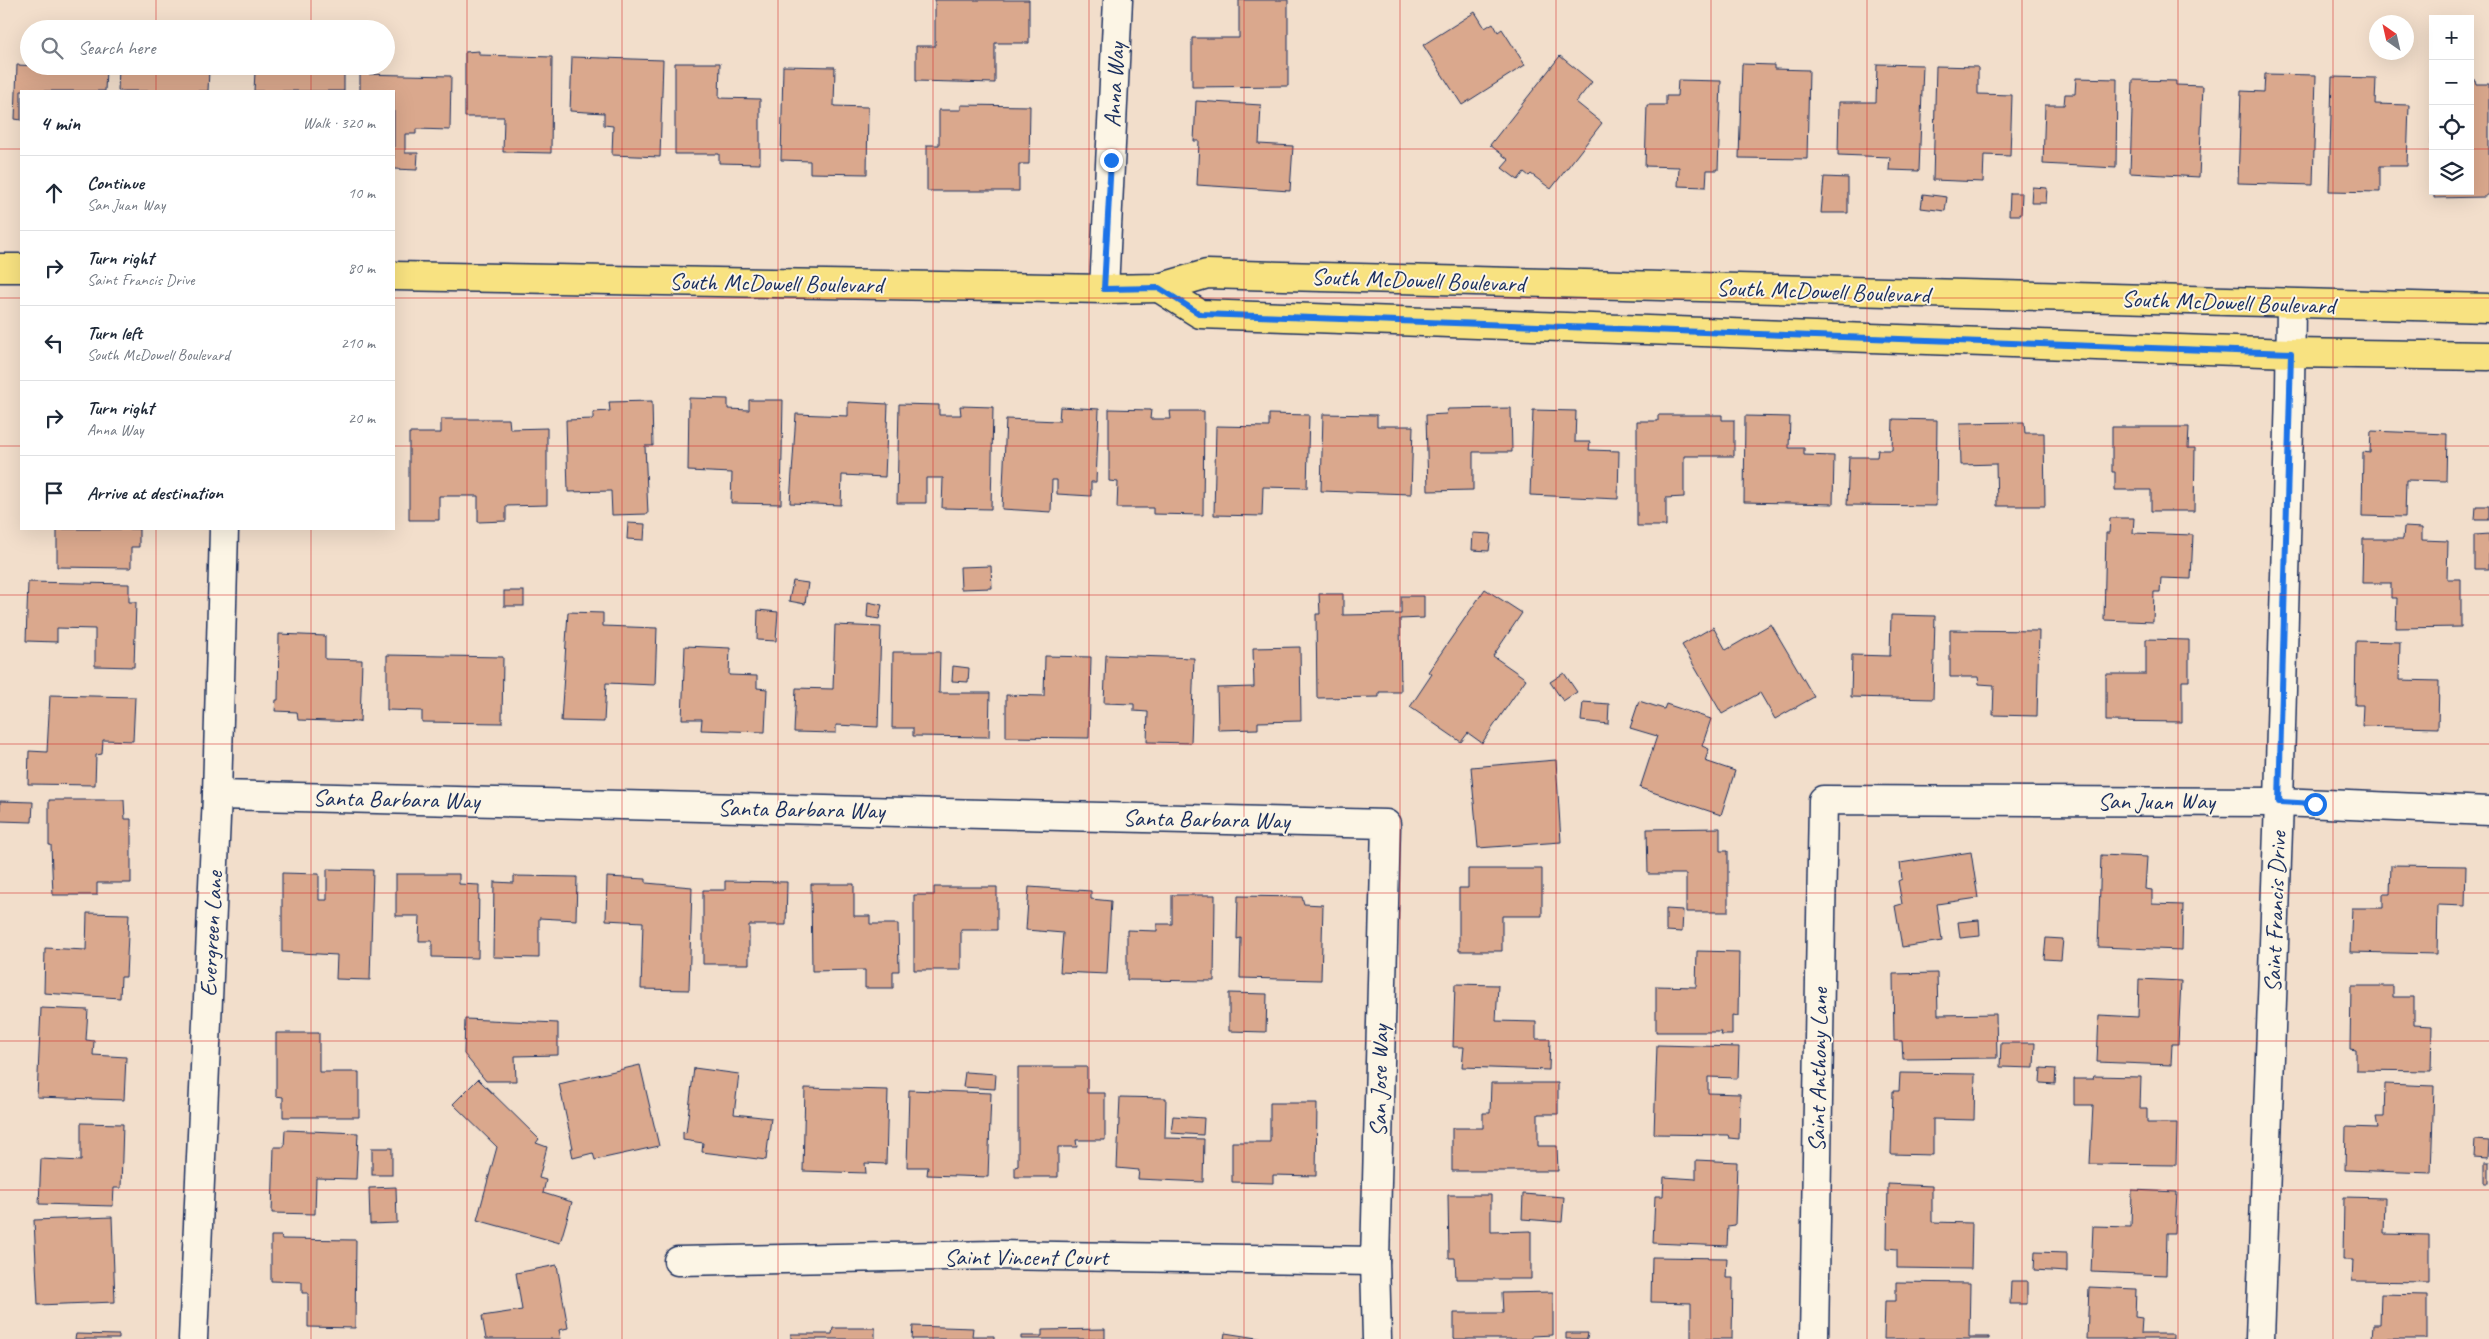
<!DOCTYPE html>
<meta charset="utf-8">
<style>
:root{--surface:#fff;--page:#f6f6f7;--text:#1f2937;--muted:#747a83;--line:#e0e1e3}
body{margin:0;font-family:Caveat,sans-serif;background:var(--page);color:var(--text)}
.controls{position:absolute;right:15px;top:15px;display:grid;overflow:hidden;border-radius:0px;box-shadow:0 5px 20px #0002}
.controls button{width:45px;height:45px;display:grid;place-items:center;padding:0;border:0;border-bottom:1px solid var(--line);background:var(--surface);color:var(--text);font:25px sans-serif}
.compass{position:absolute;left:2369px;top:15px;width:45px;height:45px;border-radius:50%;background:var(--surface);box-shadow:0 5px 20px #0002;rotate:326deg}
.stop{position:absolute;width:15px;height:15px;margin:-11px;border:4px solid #1a73e8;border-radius:50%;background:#fff}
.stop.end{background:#1a73e8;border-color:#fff;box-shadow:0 1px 5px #0008}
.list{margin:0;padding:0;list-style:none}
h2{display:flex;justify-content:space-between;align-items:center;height:65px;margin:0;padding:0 20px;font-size:21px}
h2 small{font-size:16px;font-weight:400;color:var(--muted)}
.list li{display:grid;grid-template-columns:32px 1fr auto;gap:15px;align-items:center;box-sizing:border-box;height:75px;padding:0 20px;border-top:1px solid var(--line)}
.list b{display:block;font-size:19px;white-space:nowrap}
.list p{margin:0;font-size:16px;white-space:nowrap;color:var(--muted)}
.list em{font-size:16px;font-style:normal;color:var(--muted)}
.icon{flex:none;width:28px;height:28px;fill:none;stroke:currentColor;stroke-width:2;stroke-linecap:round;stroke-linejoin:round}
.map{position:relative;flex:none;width:2489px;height:1339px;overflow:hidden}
.search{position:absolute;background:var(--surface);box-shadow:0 5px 20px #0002;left:20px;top:20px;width:375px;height:55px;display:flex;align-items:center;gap:12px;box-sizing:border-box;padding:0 18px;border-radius:28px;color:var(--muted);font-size:19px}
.panel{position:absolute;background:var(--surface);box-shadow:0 5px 20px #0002;left:20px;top:90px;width:375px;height:440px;border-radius:0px}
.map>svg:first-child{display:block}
.building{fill:#daa88d;stroke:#1b2f5e}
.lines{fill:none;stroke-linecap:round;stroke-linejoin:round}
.minor-casing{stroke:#1b2f5e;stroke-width:31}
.major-casing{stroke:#1b2f5e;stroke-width:31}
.minor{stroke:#fcf5e5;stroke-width:28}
.major{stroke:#f8e281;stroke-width:28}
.route{stroke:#1a73e8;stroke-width:6}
.grid{fill:none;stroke:#d62828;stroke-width:1;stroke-opacity:0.55}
.labels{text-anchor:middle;stroke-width:4;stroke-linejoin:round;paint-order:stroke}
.street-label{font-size:24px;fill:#1b2f5e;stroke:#fcf5e5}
</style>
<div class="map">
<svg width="2489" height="1339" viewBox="0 0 2489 1339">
<rect width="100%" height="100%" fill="#f2decb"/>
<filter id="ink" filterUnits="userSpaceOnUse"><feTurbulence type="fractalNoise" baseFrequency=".02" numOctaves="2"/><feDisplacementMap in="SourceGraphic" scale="10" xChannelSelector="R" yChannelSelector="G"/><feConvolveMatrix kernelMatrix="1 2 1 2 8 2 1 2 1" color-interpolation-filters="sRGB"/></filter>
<g filter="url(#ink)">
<g class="building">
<path d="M935 0H1029V43H995V83L916 81V46H935Z"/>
<path d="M1239 0H1288V86L1192 87V38H1239Z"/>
<path d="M1475 12 1485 28 1493 23 1498 32 1502 29 1525 65 1462 105 1423 45Z"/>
<path d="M479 51V55L552 57 551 153 503 152 504 117H465V52Z"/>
<path d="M1560 56 1592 82 1576 102 1602 123 1551 189 1531 174 1529 176 1524 172 1518 180 1502 168 1509 160 1490 145Z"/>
<path d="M572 57 663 60 660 157 612 155 613 126 604 125V113L570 111Z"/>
<path d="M675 63H720L719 98 760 99V164L719 163V154H675Z"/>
<path d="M1742 64 1774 65V69L1809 70 1807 159 1739 158Z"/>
<path d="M1877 64 1923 65 1919 171 1889 170 1890 157 1838 155 1839 102H1876Z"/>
<path d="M17 65 106 69 105 91H21V120L15 119Z"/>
<path d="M783 66 835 67 834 106 868 107 867 174 810 173V161L781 160Z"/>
<path d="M1936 66 1978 67V94L2012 95 2010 156 1984 155 1983 182 1933 180Z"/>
<path d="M119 67 209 70 208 91H118Z"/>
<path d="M255 71 344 73V91H254Z"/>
<path d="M360 74 451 76 450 130 416 129V134H405V153H418L417 170 394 169V91H360Z"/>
<path d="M2265 74 2316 75 2313 185 2238 183 2241 91 2264 92Z"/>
<path d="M2332 77 2376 78 2375 104 2409 105 2407 166H2380V192L2329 191Z"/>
<path d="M2076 78 2117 79 2116 168 2043 164 2045 105H2064L2065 94H2075Z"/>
<path d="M1678 80 1721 81 1718 170H1707L1706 187 1678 186 1679 167 1645 166 1647 105H1666V96H1677Z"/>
<path d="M2133 80 2176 81V85L2203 86 2199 177 2130 173Z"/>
<path d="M2432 80 2433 173H2431Z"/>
<path d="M2470 80H2475L2476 84H2489V194L2485 197 2434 198V191H2470Z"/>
<path d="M1196 101 1261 105 1259 144 1293 146 1290 191 1197 185 1199 141H1194Z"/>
<path d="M961 105 1030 106 1029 164H1019V191H927V145H939V110H961Z"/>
<path d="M1824 177 1848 178V213H1821Z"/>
<path d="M2032 187 2047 188 2046 203H2031Z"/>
<path d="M2010 193H2022L2021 215H2009Z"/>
<path d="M1923 194 1947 197 1945 211 1921 208Z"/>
<path d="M689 398 728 399V409L749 410V400H783L781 504 731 503 732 473 688 471Z"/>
<path d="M652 401 653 446H645L648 514 612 515 611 491 568 492 566 420 593 419V412L610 411 609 402Z"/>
<path d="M848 402 888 404 885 477 842 475 841 505 790 503 796 414 848 416Z"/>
<path d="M899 404 939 405V415H961L960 406 993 407 991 509 942 508 943 478H926V503H897Z"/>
<path d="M1060 407 1099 409 1096 482H1091V496L1057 494V480H1052L1051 512 1002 509 1006 419 1059 421Z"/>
<path d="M1511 408 1512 452H1473V490L1428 491 1426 415 1446 414 1448 409Z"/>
<path d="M1109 409 1151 410 1150 419H1171L1170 411H1204L1203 515 1153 514V508H1117L1118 482 1109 481Z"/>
<path d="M1533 410 1576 411 1575 442H1590L1589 450 1619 451 1618 499 1530 495Z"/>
<path d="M1269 414 1309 415 1307 488 1263 487 1262 516 1214 515 1216 426 1269 427Z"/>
<path d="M1323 414 1377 415V426H1413L1411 494 1321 491Z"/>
<path d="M1658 415H1722V420H1734V456H1684V497L1666 498V526H1637V421H1658Z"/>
<path d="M1745 416 1790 417 1789 448H1804V455L1834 456 1833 504 1744 502Z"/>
<path d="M441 419H509L510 429 547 428V505L506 506V521L478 522V496H439V520H409V433H441Z"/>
<path d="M1893 419 1937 420 1936 506 1847 505 1849 457H1877L1878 450H1892Z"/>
<path d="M2024 422 2025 433H2044L2045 506H1997L1996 464 1961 465 1960 423Z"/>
<path d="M2112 427H2189L2188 448H2195L2194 511H2151V490H2115V472H2112Z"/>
<path d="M2371 431 2447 434 2446 481 2406 480 2405 517 2362 516 2363 452 2370 453Z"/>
<path d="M2476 506H2489V520H2475Z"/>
<path d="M2110 518H2134L2133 533 2193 535 2191 579 2161 578 2160 592H2154L2153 622 2104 620 2106 533H2109Z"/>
<path d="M628 523 645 524 644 540 627 539Z"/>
<path d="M2404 527 2422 528V540L2448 541 2447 579H2461V627L2396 628 2397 598H2391V583H2362L2363 539H2403Z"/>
<path d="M57 529H139V547H131V568L57 567Z"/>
<path d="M1473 533 1491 534 1489 551 1472 550Z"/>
<path d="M2489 534V569H2474V535Z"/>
<path d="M991 566 992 588 961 589 960 567Z"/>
<path d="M793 581 808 583 805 604 789 601Z"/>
<path d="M28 582 129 584V602H136L134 667 95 666V629L57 628V642L26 641Z"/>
<path d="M1485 589 1522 613 1493 656 1526 679 1482 743 1468 733 1461 742 1410 707 1432 674 1428 672Z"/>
<rect x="504" y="591" width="20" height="15"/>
<path d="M1319 594H1343V615L1401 614V596H1424V618L1400 619 1401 692H1379V697L1317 698 1316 614H1320Z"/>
<path d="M868 602 882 605 879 619 867 617Z"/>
<path d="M758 610 778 612 776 641 757 640Z"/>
<path d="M568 612 603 613V626L657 628 655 685 606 683 604 722 561 721Z"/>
<path d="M1891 615 1935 616 1933 699 1851 697 1852 655 1890 656Z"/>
<path d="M1771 624 1814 697 1775 719 1760 693 1722 714 1682 645 1713 627 1726 650Z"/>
<path d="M835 625 881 627 878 727 836 725V733L794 732 796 688 833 689Z"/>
<path d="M1950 630 2039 631 2037 716 1993 715 1994 685 1979 684 1978 677H1950Z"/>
<path d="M279 634 325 636V659L362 660 360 722 298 720 297 712 275 711 276 700H278Z"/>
<path d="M2146 639 2189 640V681H2182V722L2106 721V674H2146Z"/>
<path d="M2356 641 2400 642 2399 680 2439 681 2438 728 2362 726 2363 705H2355Z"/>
<path d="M685 646 730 648 729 675 757 676V688L767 689 765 732 701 730 702 719H682Z"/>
<path d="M1300 647 1301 721 1258 722V729L1218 730 1217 688 1254 687 1253 648Z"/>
<path d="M893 652H940L939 693H990L989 737 913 736V728H892Z"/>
<path d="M387 655 503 657 502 723 422 722V711L387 710Z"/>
<path d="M1106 655 1194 658 1191 743 1147 742 1148 712 1134 711V704L1104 703Z"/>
<path d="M1045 656 1091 657 1089 738 1006 737V695L1044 696Z"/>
<path d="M953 666 969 668 968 682 952 681Z"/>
<path d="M1564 673 1577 692 1563 701 1550 682Z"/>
<path d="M50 695 135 697 133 741 103 740 102 754 96 755 95 785 28 784 29 751 47 752Z"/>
<path d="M1639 701 1664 709 1666 704 1711 719 1702 746 1709 749 1705 761 1735 771 1721 815 1640 788 1657 736 1630 728Z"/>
<path d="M1583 702 1609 704 1608 724 1581 721Z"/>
<path d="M1556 760 1561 842 1478 848 1471 767Z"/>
<path d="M49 800H124L125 819H131V883H97V895H53L51 845H49Z"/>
<path d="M0 801 33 802 32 822 0 821Z"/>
<path d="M1720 828V851H1728V912H1686V874H1648L1647 829Z"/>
<path d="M1971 852 1978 898 1937 904 1942 941 1902 947 1895 906 1902 904 1898 881 1902 879 1900 863Z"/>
<path d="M2101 855 2147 857 2145 889 2152 890V904L2183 905 2182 950 2098 947Z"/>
<path d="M2391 865 2466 866 2465 906 2438 905 2437 954 2350 952 2352 908H2383V894H2390Z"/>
<path d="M327 869 373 870 370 980 336 979 337 955 282 952V873L319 874V900H327Z"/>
<path d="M1468 869H1542V916H1502V951H1459V888H1468Z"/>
<path d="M396 874H459V884L479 885 478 958 432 957V941H419L420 916H396Z"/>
<path d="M514 876 577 877 576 920 539 918V958L493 957 494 882 514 883Z"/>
<path d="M607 877 646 879V883L692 887 689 990 641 989 643 922 606 920Z"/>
<path d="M725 881 787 882 786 925H749V964H703V890H725Z"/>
<path d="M811 884H854V916H870V924H898L899 971H893V988H865V970L812 971Z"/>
<path d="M934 887H997V930H961V970H914V895H934Z"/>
<path d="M1029 887 1091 891V899L1111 901 1107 974 1060 972 1063 933 1026 930Z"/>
<path d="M1172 895H1215L1214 981 1127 980V930L1157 931V924H1172Z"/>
<path d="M1238 896 1302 897 1304 904 1323 905 1321 980 1240 978 1241 938 1237 939Z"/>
<path d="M1666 909 1683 910 1682 932 1666 931Z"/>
<path d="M87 913 129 914 126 977H121L120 998 44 993 45 948 86 950Z"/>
<path d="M1979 920 1980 936 1960 938 1958 922Z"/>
<path d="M2046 938 2063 939 2061 960 2044 959Z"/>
<path d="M1697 951 1739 952 1738 1016 1732 1015V1035H1721L1722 1032H1656V986L1696 987Z"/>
<path d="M1937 973 1938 1015 1996 1014 1997 1058 1903 1059 1902 1041H1894L1893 974Z"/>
<path d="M2139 979 2181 981 2178 1044H2172L2171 1065 2097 1062 2099 1015 2138 1017Z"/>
<path d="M1455 984 1498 985 1496 1021 1536 1022V1039H1550L1549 1070 1462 1067 1464 1047H1453Z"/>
<path d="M2351 986H2393V997H2414V1025L2432 1026 2431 1071 2356 1070V1050L2350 1049Z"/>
<path d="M1229 993 1267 994 1266 1032 1229 1031Z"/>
<path d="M41 1008 88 1010 86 1040 94 1041 93 1055 126 1057 124 1100 37 1097Z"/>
<path d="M465 1019 558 1023V1055L515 1056 516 1081H486L464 1054Z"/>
<path d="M276 1033H319V1072H359V1117H283V1097L276 1096Z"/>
<path d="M2001 1043H2035L2034 1068 2000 1067Z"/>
<path d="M1657 1045 1739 1047 1738 1078 1708 1077V1093L1740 1094 1739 1139 1729 1138 1728 1135 1654 1134Z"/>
<path d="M640 1065 659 1146 595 1160 593 1153 573 1158 571 1148H573L559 1084Z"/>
<path d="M1018 1067H1087V1093H1105V1140H1076L1077 1147H1058V1177H1015V1167L1018 1166Z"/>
<path d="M694 1068 739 1074 734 1114 771 1118 766 1160 702 1152 703 1143 683 1140V1132L686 1133Z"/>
<path d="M2041 1068 2056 1069 2055 1084 2040 1083Z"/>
<path d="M965 1072 996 1074 995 1089 963 1087Z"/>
<path d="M1900 1073 1975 1074 1974 1120 1933 1119V1155L1891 1154 1893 1091H1899Z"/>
<path d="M2093 1076 2141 1077 2140 1108H2147V1123H2177L2176 1165 2090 1164 2093 1105H2074V1079H2092Z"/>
<path d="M478 1079 539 1139 536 1143 547 1147 539 1178 546 1180 543 1193 572 1202 560 1243 477 1220 497 1147 453 1104Z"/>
<path d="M1491 1083H1558V1114H1538V1146H1557L1558 1171H1452V1128H1483V1113H1490Z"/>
<path d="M2385 1084 2434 1086 2431 1173 2345 1170 2346 1127 2378 1128 2376 1117H2384Z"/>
<path d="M805 1088 888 1090 886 1164 865 1163 866 1173 803 1171Z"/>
<path d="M909 1090 991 1093 988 1177 927 1175 928 1167H907Z"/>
<path d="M1120 1097 1166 1098 1165 1138 1204 1139 1203 1182 1138 1179 1139 1170 1117 1168Z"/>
<path d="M1270 1103H1317L1316 1176 1273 1175V1183L1232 1182V1142H1270Z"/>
<path d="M1173 1116 1204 1118 1203 1135 1171 1133Z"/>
<path d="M81 1123 123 1124 121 1188H114L113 1206 39 1204 41 1159 81 1161Z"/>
<path d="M285 1130 358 1133 356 1179 316 1178 315 1214 272 1213 274 1147H284Z"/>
<path d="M2475 1140 2489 1141 2488 1158 2474 1157Z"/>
<rect x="372" y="1148" width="20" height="27"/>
<path d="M1696 1160 1737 1162 1735 1225 1728 1226 1727 1246 1653 1243 1655 1196H1663L1664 1177 1696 1179Z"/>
<rect x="2485" y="1163" width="4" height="20"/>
<path d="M1888 1184 1932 1186V1222L1972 1223 1971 1269 1897 1268V1249L1887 1248Z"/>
<path d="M396 1187 397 1223 370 1224 369 1188Z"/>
<path d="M2132 1190 2177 1192 2175 1233H2167L2166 1275 2091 1272 2093 1226 2131 1227Z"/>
<path d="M1523 1194 1564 1197 1562 1222 1522 1219Z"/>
<path d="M1448 1195H1491V1232L1531 1231V1279H1456L1455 1258H1449Z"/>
<path d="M2344 1197 2385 1198 2384 1234 2429 1235V1282L2352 1281 2353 1260H2343Z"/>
<path d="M112 1217 115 1302 38 1305 34 1220Z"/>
<path d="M271 1236H281L282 1239 356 1240 355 1328 308 1327V1293H302V1282L271 1281Z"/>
<path d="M2035 1252 2067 1253V1272L2034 1270Z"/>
<path d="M1652 1257 1727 1258 1726 1278H1733L1732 1339H1691V1303L1651 1302Z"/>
<path d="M557 1265 568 1328 559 1330 561 1339H486L482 1316 522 1310 516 1273Z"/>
<path d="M2011 1281H2027V1304H2010Z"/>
<path d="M1896 1282 1970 1283 1969 1337H1989V1339H1884L1885 1301H1896Z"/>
<path d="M2089 1287 2136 1289 2135 1317 2142 1318 2141 1334H2173V1339H2087Z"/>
<path d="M1553 1292V1335L1532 1336V1339H1454V1313H1503L1502 1293Z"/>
<path d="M2381 1294 2427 1295V1339H2372L2373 1324H2380Z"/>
<path d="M913 1326 973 1328 972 1336H994V1339H912Z"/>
<path d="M833 1328H875V1339H791V1334H832Z"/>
<path d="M1105 1329V1339H1021V1336H1042V1330Z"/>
<path d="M1225 1333 1263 1339H1224Z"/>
<path d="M1566 1333H1588L1587 1339H1566Z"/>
<path d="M76 1334 119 1335V1339H75Z"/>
</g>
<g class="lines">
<defs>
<g id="minor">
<path d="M1104 289 1118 0"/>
<path d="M217 795 1386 824 1375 1261 1377 1339"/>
<path d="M678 1261 997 1255 1375 1261"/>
<path d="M193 1339 217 795 224 529"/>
<path d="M1814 1339 1823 800 2279 802 2489 811"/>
<path d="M2260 1339 2279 802 2290 391 2291 305"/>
</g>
<g id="major">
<path d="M0 268H21"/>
<path d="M394 276 1104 289 1159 288 1207 274 2489 308"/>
<path d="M1159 288 1200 314 2291 353 2489 356"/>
</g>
</defs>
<use href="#minor" class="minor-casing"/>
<use href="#major" class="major-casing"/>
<use href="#minor" class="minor"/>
<use href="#major" class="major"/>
</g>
</g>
<g class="lines" filter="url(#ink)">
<path class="route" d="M1111 160 1104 289 1159 288 1200 314 2291 353 2279 802 2315 804"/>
</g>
<path class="grid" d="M156 0V29M311 0V29M467 0V1339M622 0V1339M778 0V1339M933 0V1339M1089 0V1339M1244 0V1339M1400 0V1339M1556 0V1339M1711 0V1339M1867 0V1339M2022 0V1339M2178 0V1339M2333 0V1339M156 66V91M311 66V91M0 149H21M394 149H2433M2470 149H2489M0 298H21M394 298H2489M0 446H21M394 446H2489M156 529V1339M311 529V1339M0 595H2489M0 744H2489M0 893H2489M0 1041H2489M0 1190H2489"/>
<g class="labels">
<g class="street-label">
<text transform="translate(1114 85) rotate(-87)" y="8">Anna Way</text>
<text transform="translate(1418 280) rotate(2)" y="8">South McDowell Boulevard</text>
<text transform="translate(776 283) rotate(1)" y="8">South McDowell Boulevard</text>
<text transform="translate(1823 291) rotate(2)" y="8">South McDowell Boulevard</text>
<text transform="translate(2228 302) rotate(2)" y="8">South McDowell Boulevard</text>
<text transform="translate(396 799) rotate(1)" y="8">Santa Barbara Way</text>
<text x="2156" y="809">San Juan Way</text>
<text transform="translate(801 809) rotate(1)" y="8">Santa Barbara Way</text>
<text transform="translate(1206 819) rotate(1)" y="8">Santa Barbara Way</text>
<text transform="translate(2275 912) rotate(-88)" y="8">Saint Francis Drive</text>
<text transform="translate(211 934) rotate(-87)" y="8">Evergreen Lane</text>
<text transform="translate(1818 1070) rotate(-89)" y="8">Saint Anthony Lane</text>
<text transform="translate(1379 1081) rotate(-89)" y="8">San Jose Way</text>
<text x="1026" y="1265">Saint Vincent Court</text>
</g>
</g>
</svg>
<div class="controls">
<button>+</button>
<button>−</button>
<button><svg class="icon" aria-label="locate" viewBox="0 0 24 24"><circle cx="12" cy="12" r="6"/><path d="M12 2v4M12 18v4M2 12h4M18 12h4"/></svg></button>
<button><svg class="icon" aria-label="layers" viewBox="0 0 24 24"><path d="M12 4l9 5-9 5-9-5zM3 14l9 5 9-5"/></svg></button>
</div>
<svg class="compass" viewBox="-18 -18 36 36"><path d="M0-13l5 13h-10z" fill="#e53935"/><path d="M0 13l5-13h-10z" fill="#747a83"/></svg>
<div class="stop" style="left:2315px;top:804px"></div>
<div class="stop end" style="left:1111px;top:160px"></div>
<div class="search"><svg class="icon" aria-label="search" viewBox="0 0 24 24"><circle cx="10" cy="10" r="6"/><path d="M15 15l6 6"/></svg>Search here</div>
<section class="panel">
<h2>4 min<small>Walk · 320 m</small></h2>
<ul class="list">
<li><svg class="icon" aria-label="ahead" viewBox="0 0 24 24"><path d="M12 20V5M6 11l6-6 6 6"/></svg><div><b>Continue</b><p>San Juan Way</p></div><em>10 m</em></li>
<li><svg class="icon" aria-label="right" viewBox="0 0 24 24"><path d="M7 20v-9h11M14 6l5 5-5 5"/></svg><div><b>Turn right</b><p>Saint Francis Drive</p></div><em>80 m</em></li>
<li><svg class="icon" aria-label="left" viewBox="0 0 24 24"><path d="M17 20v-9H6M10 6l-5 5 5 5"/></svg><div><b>Turn left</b><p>South McDowell Boulevard</p></div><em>210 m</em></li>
<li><svg class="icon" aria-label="right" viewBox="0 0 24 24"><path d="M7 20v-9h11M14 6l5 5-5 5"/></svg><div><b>Turn right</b><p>Anna Way</p></div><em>20 m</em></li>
<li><svg class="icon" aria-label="arrive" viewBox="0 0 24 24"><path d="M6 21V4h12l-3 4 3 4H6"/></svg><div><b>Arrive at destination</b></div></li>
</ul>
</section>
</div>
